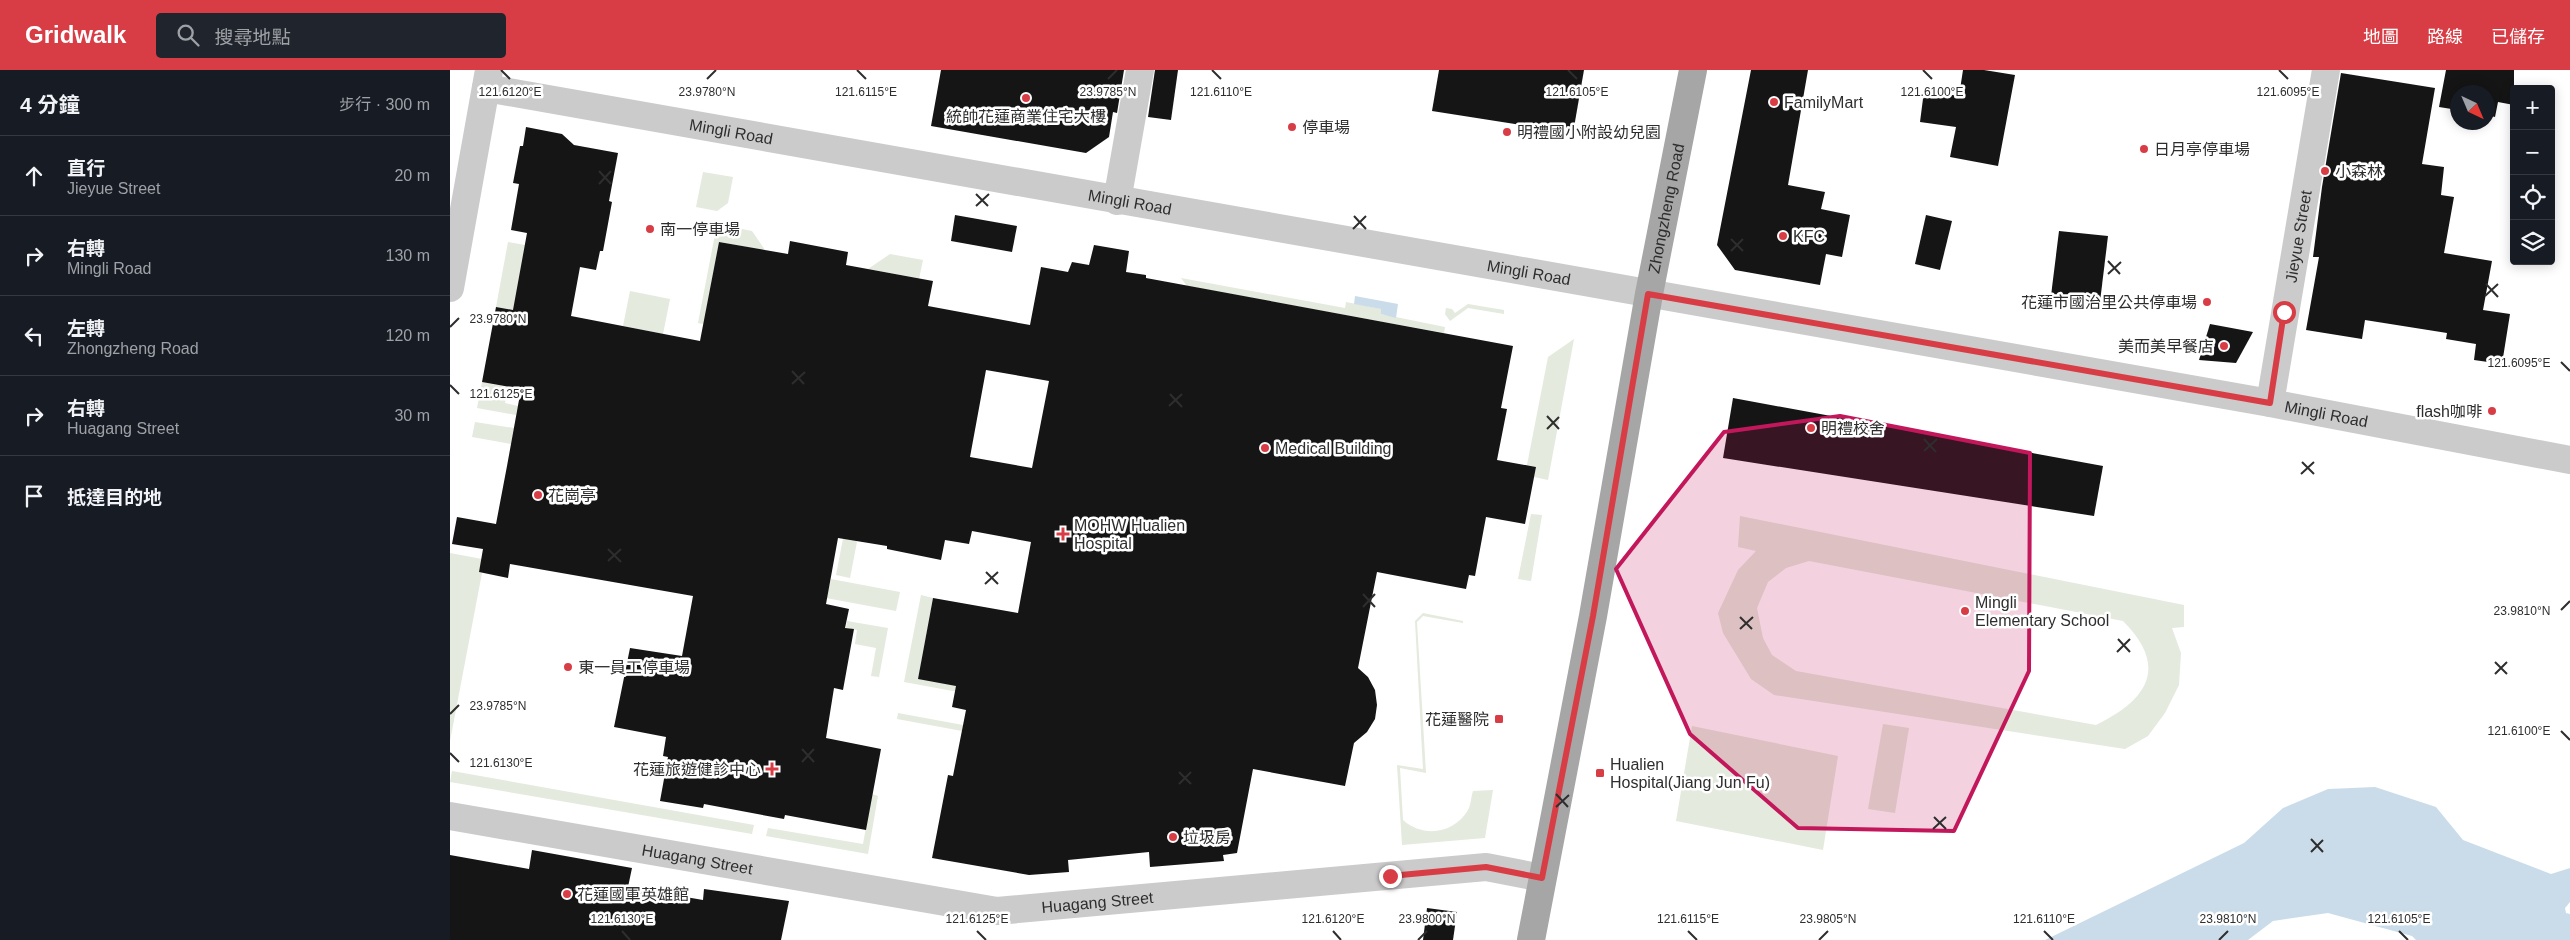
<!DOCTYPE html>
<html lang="zh-TW">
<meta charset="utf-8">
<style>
:root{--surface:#171b24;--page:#20242c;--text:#f1f3f6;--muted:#9ea1a6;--line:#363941;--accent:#d83d46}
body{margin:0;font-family:Arial,"Noto Sans TC",sans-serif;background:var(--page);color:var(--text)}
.controls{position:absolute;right:15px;top:15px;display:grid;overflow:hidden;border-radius:5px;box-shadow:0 2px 12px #0003}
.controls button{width:45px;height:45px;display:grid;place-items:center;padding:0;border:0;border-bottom:1px solid var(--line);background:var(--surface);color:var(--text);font:25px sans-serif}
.compass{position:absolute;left:2000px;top:15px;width:45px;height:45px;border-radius:50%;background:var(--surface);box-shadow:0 2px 12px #0003;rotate:136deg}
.stop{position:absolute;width:15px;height:15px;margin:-11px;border:4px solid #d83d46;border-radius:50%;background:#fff}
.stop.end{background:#d83d46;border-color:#fff;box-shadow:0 1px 5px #0008}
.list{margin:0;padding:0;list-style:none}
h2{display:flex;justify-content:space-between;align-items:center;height:65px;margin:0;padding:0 20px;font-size:21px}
h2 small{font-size:16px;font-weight:400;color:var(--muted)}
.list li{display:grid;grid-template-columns:32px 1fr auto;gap:15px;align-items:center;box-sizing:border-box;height:80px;padding:0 20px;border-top:1px solid var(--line)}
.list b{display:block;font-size:19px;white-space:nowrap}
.list p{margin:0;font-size:16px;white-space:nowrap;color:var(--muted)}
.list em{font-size:16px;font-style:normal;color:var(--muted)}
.icon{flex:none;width:28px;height:28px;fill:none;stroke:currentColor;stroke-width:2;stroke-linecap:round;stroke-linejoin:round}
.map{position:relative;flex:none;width:2120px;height:870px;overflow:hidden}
header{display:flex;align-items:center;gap:30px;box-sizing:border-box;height:70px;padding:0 25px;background:var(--accent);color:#fff}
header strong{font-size:24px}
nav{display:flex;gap:28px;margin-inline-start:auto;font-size:18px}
.search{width:350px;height:45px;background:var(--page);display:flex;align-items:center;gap:12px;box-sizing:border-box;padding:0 18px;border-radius:5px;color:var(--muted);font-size:19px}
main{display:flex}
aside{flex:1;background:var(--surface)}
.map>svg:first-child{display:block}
.green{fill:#e4eadd;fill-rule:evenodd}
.water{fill:#cadce9}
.building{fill:#151515;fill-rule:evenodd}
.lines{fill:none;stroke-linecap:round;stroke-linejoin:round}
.minor{stroke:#cbcbcb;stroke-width:28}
.major{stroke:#a6a6a6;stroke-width:28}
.route{stroke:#d83d46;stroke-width:6}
.marked{fill:#c2185b;fill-opacity:0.2;stroke:#c2185b;stroke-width:4;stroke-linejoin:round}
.ticks{fill:none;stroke:#2e2e2e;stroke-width:2}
.poi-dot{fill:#d83d46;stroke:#fff;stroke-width:2}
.labels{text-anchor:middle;stroke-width:5;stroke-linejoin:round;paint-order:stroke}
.poi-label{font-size:16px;fill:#2e2e2e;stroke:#fff;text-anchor:start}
.street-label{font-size:16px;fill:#2e2e2e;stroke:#fff}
.ticks-label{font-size:12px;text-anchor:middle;fill:#2e2e2e;stroke:#fff;stroke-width:5;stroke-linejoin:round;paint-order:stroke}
</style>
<header>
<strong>Gridwalk</strong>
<div class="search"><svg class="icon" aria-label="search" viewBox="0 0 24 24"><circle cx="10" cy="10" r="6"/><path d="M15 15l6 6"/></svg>搜尋地點</div>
<nav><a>地圖</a><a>路線</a><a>已儲存</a></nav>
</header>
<main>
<aside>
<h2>4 分鐘<small>步行 · 300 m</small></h2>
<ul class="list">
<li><svg class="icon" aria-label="ahead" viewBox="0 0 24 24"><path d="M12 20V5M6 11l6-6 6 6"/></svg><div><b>直行</b><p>Jieyue Street</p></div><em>20 m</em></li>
<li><svg class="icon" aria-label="right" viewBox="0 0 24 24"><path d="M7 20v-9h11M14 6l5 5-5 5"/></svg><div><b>右轉</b><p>Mingli Road</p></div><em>130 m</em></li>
<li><svg class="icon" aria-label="left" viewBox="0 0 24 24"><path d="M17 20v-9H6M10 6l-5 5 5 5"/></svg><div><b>左轉</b><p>Zhongzheng Road</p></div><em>120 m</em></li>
<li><svg class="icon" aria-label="right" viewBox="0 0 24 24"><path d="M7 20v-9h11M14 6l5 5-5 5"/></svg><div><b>右轉</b><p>Huagang Street</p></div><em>30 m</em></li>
<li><svg class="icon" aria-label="arrive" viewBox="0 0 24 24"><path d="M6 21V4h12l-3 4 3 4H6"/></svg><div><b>抵達目的地</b></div></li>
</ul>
</aside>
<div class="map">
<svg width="2120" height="870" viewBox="0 0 2120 870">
<rect width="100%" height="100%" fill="#fff"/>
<g class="green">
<path d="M253 102 283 107 278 133 267 141 246 137Z"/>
<path d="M272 155 302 161 315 180 269 172 256 241 290 261 248 253 266 159Z"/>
<path d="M58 172 75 175 83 243 46 237Z"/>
<path d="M440 184 473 190 464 233H462L467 208 418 199Z"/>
<path d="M731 208 895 238 896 232 932 239 931 244 995 257 994 263 737 216Z"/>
<path d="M180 221 220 229 213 264 173 256Z"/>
<path d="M1018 234 1054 240V244L1018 238 1000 251 995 244 996 238 1002 239 1005 243Z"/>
<path d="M1124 269 1098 410 1084 407 1086 397 1077 395 1098 287Z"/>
<path d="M32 312 58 317 55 333 68 336 66 345 27 338Z"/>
<path d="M25 352 64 358 61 374 22 367Z"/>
<path d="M1081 444 1092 445 1081 511 1068 509Z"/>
<path d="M1290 446 1734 535V557L1722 558 1731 583 1729 615 1715 643 1698 666 1675 679 1324 625 1301 609 1273 563 1268 543 1288 500 1306 481 1288 477ZM1359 491 1673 551C1719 597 1698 630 1646 655L1346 601 1322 585 1313 568 1307 538 1318 512 1336 498Z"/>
<path d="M397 448 411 451 400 508 386 505Z"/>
<path d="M0 483 32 489 29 502 32 503 0 671Z"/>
<path d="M381 509 450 522 446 541 376 528Z"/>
<path d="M471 525 483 528 471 593 520 618 519 624 454 612Z"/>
<path d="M973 543 1013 551V553L973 546 967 552 976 703 950 698 953 750C973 768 1004 764 1018 740 1021 735 1021 727 1023 721L1043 720 1035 768 952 775 947 695 973 699 965 551Z"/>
<path d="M397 551 438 558 429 607 421 606 426 578 405 574 407 560 396 558Z"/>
<path d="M448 643 513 655 512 661 447 649Z"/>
<path d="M1433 654 1459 658 1445 743 1418 739Z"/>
<path d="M1242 656 1388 686 1373 780 1226 751Z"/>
<path d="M2 701 304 755 302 764 0 712Z"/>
<path d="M422 724 428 726 418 784 316 766 318 758 413 774Z"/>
</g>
<g class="water">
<path d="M905 226 948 234 946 248 931 244V239L904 234Z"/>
<path d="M1925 717 1986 737 2013 770 2101 804 2120 798V832L2115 838 2116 843 2120 844V870H1966L1962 866 1878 843 1823 851 1798 870H1595L1794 773 1833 738 1878 719Z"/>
</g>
<g class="building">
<path d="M491 0H674L667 43 663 42 659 67 636 83 481 56Z"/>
<path d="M705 0H728L721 50 698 47Z"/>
<path d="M989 0H1134L1123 63 982 41Z"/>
<path d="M1301 0H1358L1338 115 1375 122 1371 139 1400 145 1392 187 1376 184 1370 215 1285 200 1267 175Z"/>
<path d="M1513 0H1534L1565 5 1548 96 1500 87 1506 57 1470 52 1474 21 1509 26Z"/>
<path d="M1996 0H2064V35L2048 32 2045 47 2038 45V22H2008V40L1989 37Z"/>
<path d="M1891 3 1985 18 1972 94 1994 97 1991 125 2004 127 1994 183 2042 191 2033 240 2060 244 2052 294 2024 290 2026 274 1996 269 1997 263 1915 250 1912 269 1856 260 1869 187H1863L1872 117Z"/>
<path d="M76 57 112 64 124 75 168 83 159 131 162 132 153 181H150L146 200 130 197 121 246 250 271 269 172 338 184 340 171 398 182 396 195 483 211 478 236 580 255 591 197 618 202 622 192 639 195 644 175 679 181 676 202 696 205V208L1063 276 1051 338 1057 339 1047 390 1086 397 1075 454 1036 447 1025 506 1019 505 1016 519 927 502 908 598 918 607 925 620 927 635 925 649 917 662 904 673 895 716 803 699 787 783 773 785 774 791 700 797 699 782 618 790 619 802 579 805 482 788 498 705 503 706 516 640 502 637 506 616 468 609 483 528 568 543 581 472 522 461 519 474 495 470 491 490 437 479V476L388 468 376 534 399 539 395 558 404 559 393 620 384 618 376 668 431 679 416 760 335 745 334 749 254 734 253 738 210 731 218 687 213 686 216 667 164 657 180 578 232 586 243 526 60 494 58 508 29 502 33 479 2 474 7 447 46 454 57 396 71 319 32 312 46 237 63 240 77 163 61 160 69 114 63 113 70 76H73ZM536 300 599 311 582 398 520 387Z"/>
<path d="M505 145 567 156 562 182 501 171Z"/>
<path d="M1476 145 1502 151 1490 200 1465 194Z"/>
<path d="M1609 161 1658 166 1649 240 1600 234Z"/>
<path d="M1760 254 1803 262 1786 293 1749 290Z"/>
<path d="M1283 328 1653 396 1644 446 1273 388Z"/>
<path d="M82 780 182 798 178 817 253 830 254 819 339 831 331 870H0V785L79 799Z"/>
<path d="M977 838 1007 842 1003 870H973Z"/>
</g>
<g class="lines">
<g class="minor">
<path id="s1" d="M36 18 1820 333 2120 390"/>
<path d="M667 131 690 0"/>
<path d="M0 218 39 0"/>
<path id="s2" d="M1820 333 1876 0"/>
<path id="s3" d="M0 746 547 841 1036 797 1092 808"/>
</g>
<path class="major" id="s4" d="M1081 870 1143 546 1199 224 1243 0"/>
</g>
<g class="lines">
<path class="route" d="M940 806 1036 797 1092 808 1143 546 1198 224 1820 333 1834 242"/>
</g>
<path class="marked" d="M1390 346 1580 383 1579 601 1504 761 1348 758 1240 664 1166 499 1274 362Z"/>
<path class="ticks" d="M51 0 60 9M407 0 416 9M762 0 771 9M1118 0 1127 9M1473 0 1482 9M1829 0 1838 9M257 9 266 0M658 9 667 0M149 101 161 114M149 114 161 101M526 124 538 136M526 136 539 124M904 146 916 159M903 159 916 146M1281 169 1293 181M1281 181 1293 169M1658 191 1670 204M1658 204 1671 192M2036 214 2048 227M2035 226 2048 214M0 257 9 248M2111 292 2120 301M342 301 354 314M342 314 355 302M0 315 9 324M720 324 732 337M719 336 732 324M1097 346 1109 359M1097 359 1109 347M1474 369 1486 382M1474 381 1487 369M1852 392 1864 404M1851 404 1864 392M158 479 171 492M158 491 171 479M536 502 548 514M535 514 548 502M913 524 925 537M913 537 925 524M2111 540 2120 531M1290 547 1302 559M1290 559 1303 547M1668 569 1680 582M1667 582 1680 569M2045 592 2057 604M2045 604 2057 592M0 644 9 635M2111 661 2120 670M352 679 364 692M0 683 9 692M352 692 364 679M729 702 741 714M729 714 741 702M1106 724 1118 737M1106 737 1119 725M1484 747 1496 759M1483 759 1496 747M1861 769 1873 782M1861 782 1873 770M172 861 180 870M527 861 536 870M883 861 891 870M1238 861 1247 870M1594 861 1603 870M1949 861 1958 870M968 870 977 861M1369 870 1378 861M1769 870 1778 861"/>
<g class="poi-dot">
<circle cx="576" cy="28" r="5"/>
<circle cx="1324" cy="32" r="5"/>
<circle cx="842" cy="57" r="5"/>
<circle cx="1057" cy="62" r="5"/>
<circle cx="1694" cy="79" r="5"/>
<circle cx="1875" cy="101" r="5"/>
<circle cx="200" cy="159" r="5"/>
<circle cx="1333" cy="166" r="5"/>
<circle cx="1757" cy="232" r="5"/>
<circle cx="1774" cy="276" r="5"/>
<circle cx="2042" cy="341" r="5"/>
<circle cx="1361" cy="358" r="5"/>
<circle cx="815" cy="378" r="5"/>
<circle cx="88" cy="425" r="5"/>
<path d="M610.5 456.5h5v5h5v5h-5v5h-5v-5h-5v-5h5z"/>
<circle cx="1515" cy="541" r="5"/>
<circle cx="118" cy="597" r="5"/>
<rect x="1044" y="644" width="10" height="10" rx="2.5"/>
<path d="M319.5 691.5h5v5h5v5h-5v5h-5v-5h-5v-5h5z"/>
<rect x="1145" y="698" width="10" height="10" rx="2.5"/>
<circle cx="723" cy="767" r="5"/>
<circle cx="117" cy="824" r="5"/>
</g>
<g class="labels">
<g class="poi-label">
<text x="1334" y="38">FamilyMart</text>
<text x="576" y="52" text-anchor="middle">統帥花蓮商業住宅大樓</text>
<text x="852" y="63">停車場</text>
<text x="1067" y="68">明禮國小附設幼兒園</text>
<text x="1704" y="85">日月亭停車場</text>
<text x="1885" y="107">小森林</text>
<text x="210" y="165">南一停車場</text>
<text x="1343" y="172">KFC</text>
<text x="1747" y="238" text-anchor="end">花蓮市國治里公共停車場</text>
<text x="1764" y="282" text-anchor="end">美而美早餐店</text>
<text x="2032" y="347" text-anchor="end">flash咖啡</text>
<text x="1371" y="364">明禮校舍</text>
<text x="825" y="384">Medical Building</text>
<text x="98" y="431">花崗亭</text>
<text x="624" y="461">MOHW Hualien<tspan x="624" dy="18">Hospital</tspan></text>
<text x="1525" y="538">Mingli<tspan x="1525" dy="18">Elementary School</tspan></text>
<text x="128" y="603">東一員工停車場</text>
<text x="1039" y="655" text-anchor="end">花蓮醫院</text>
<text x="1160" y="700">Hualien<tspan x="1160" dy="18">Hospital(Jiang Jun Fu)</tspan></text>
<text x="311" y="705" text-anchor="end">花蓮旅遊健診中心</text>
<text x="733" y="773">垃圾房</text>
<text x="127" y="830">花蓮國軍英雄館</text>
</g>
<g class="street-label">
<text dy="6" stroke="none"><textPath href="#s1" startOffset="249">Mingli Road</textPath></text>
<text dy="6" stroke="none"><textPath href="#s1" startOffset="654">Mingli Road</textPath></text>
<text dy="6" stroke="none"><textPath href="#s4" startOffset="744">Zhongzheng Road</textPath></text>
<text dy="6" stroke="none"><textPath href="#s2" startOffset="169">Jieyue Street</textPath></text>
<text dy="6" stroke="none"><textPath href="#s1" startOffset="1059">Mingli Road</textPath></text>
<text dy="6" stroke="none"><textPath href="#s1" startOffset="1869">Mingli Road</textPath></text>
<text dy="6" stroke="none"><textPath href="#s3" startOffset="251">Huagang Street</textPath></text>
<text dy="6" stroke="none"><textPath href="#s3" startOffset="656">Huagang Street</textPath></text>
</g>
</g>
<g class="ticks-label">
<text x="257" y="26">23.9780°N</text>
<text x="658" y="26">23.9785°N</text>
<text x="60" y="26">121.6120°E</text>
<text x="416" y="26">121.6115°E</text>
<text x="771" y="26">121.6110°E</text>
<text x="1127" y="26">121.6105°E</text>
<text x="1482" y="26">121.6100°E</text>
<text x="1838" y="26">121.6095°E</text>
<text x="48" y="253">23.9780°N</text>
<text x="2069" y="297">121.6095°E</text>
<text x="51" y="328">121.6125°E</text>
<text x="2072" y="545">23.9810°N</text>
<text x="48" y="640">23.9785°N</text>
<text x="2069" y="665">121.6100°E</text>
<text x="51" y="697">121.6130°E</text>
<text x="172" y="853">121.6130°E</text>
<text x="527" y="853">121.6125°E</text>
<text x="883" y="853">121.6120°E</text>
<text x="1238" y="853">121.6115°E</text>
<text x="1594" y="853">121.6110°E</text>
<text x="1949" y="853">121.6105°E</text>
<text x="977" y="853">23.9800°N</text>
<text x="1378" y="853">23.9805°N</text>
<text x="1778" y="853">23.9810°N</text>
</g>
</svg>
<div class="controls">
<button>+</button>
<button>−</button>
<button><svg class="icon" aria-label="locate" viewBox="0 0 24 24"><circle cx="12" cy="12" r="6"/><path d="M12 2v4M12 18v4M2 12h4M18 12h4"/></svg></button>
<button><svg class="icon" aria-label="layers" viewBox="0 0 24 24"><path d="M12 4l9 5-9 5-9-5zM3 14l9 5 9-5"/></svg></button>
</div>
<svg class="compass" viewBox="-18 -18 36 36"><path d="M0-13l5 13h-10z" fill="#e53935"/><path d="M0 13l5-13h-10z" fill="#9ea1a6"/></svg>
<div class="stop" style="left:1834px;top:242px"></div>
<div class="stop end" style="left:940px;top:806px"></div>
</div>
</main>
